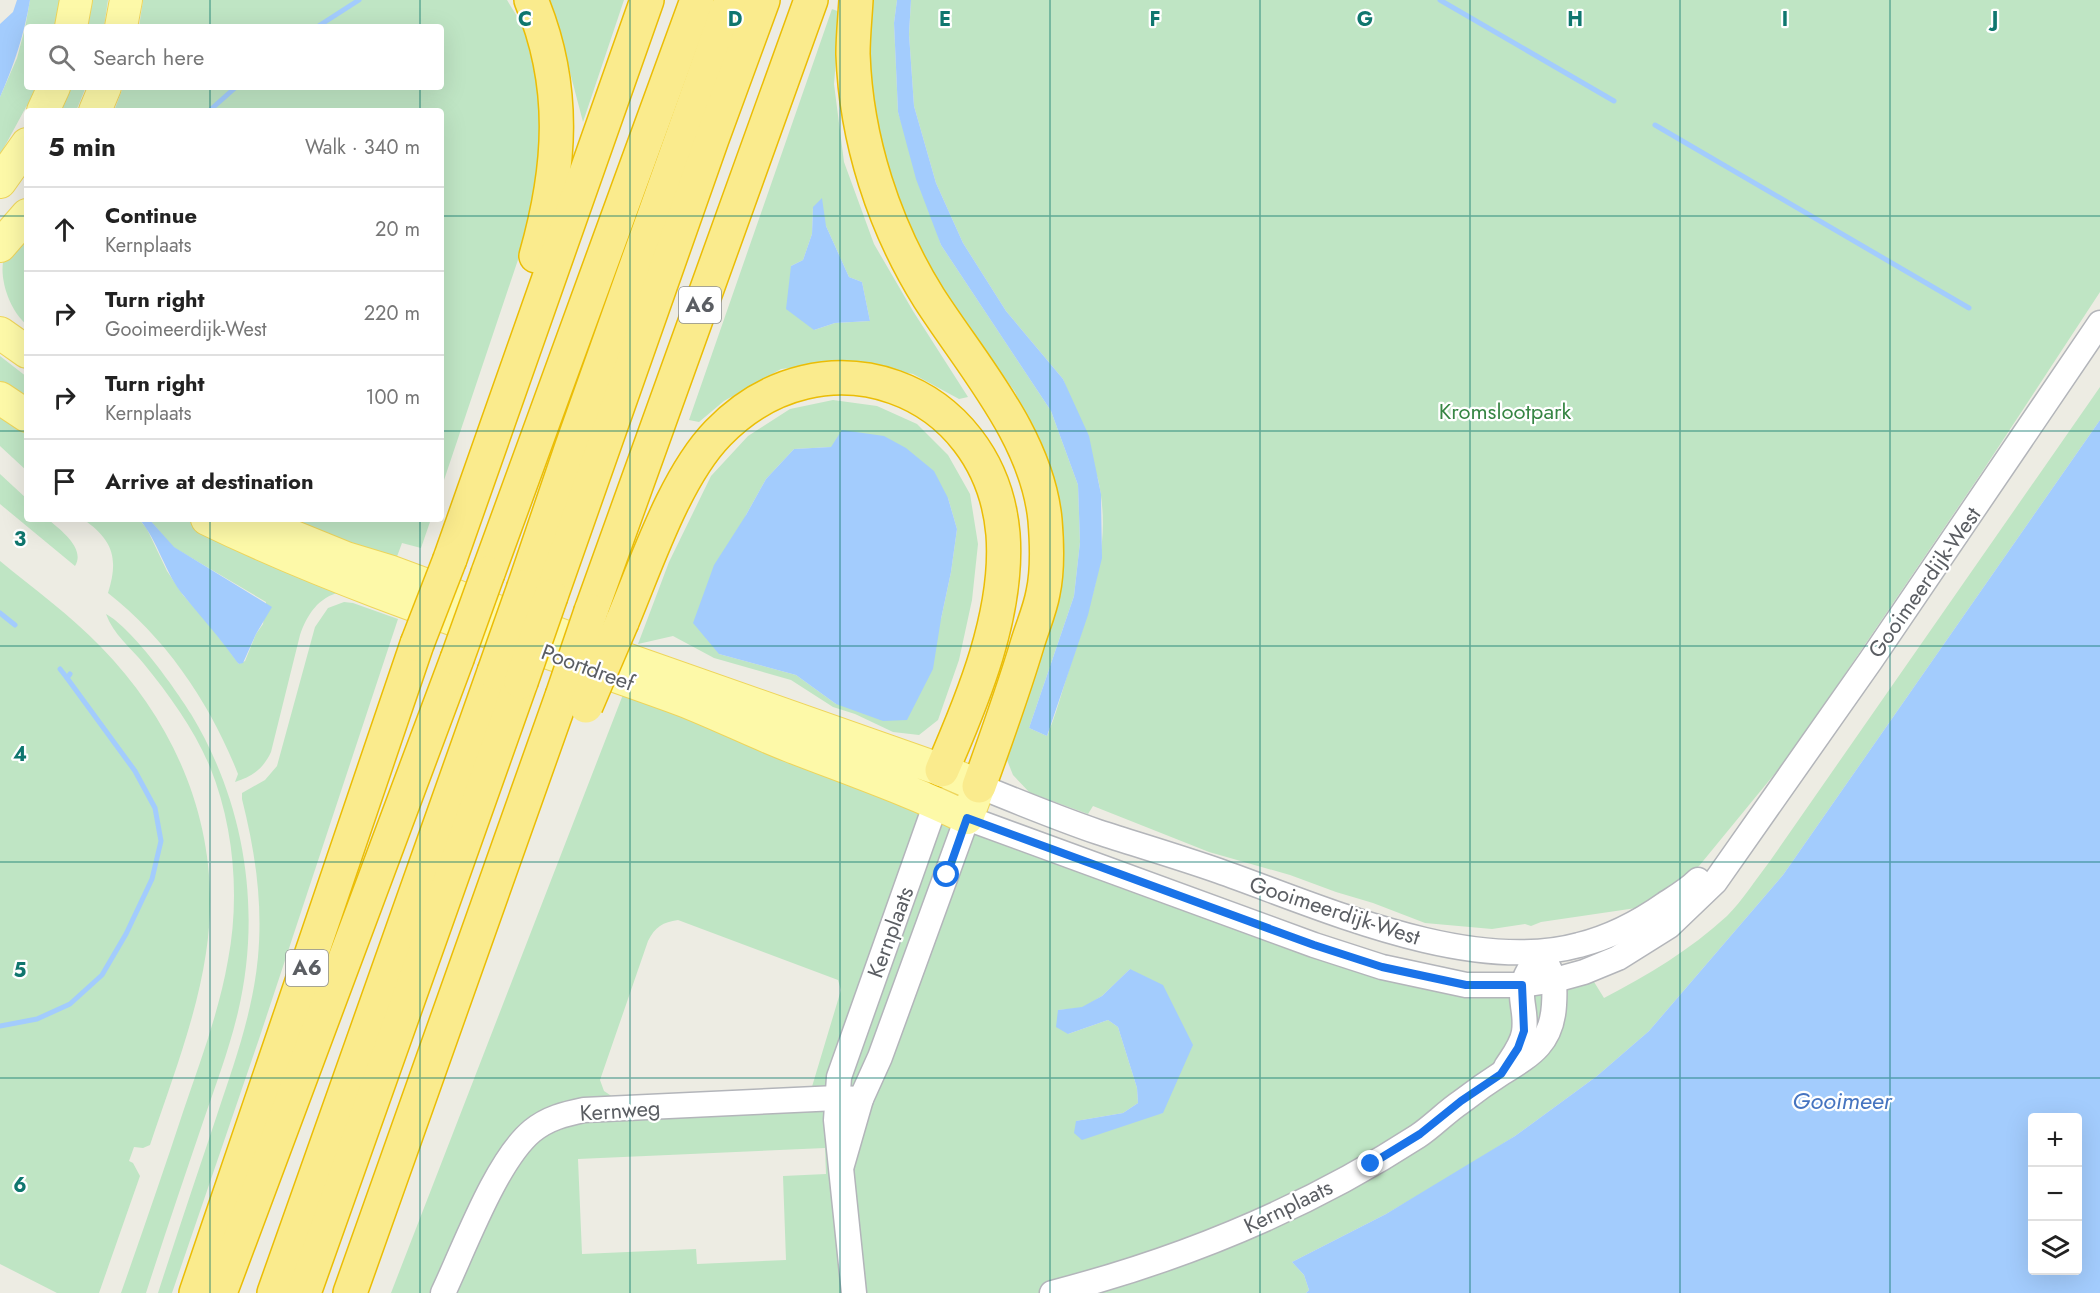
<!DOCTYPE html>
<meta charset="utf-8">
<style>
:root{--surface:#fff;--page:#f6f6f6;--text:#222;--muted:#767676;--line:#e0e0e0}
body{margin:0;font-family:Jost,sans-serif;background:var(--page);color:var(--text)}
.controls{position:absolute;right:18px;bottom:18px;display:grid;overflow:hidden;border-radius:6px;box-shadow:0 6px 24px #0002}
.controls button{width:54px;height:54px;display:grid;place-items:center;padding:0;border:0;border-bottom:2px solid var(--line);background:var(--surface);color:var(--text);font:30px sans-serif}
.stop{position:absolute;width:18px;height:18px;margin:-14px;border:4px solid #1a73e8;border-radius:50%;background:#fff}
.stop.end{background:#1a73e8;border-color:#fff;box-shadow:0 2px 6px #0008}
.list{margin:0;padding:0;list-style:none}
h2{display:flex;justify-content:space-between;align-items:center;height:78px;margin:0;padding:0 24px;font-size:26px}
h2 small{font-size:20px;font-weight:400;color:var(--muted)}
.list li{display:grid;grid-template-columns:39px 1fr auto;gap:18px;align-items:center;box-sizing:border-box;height:84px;padding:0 24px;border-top:2px solid var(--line)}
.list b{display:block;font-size:22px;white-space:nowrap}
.list p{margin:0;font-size:20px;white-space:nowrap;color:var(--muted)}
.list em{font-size:20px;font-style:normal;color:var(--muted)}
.icon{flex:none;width:33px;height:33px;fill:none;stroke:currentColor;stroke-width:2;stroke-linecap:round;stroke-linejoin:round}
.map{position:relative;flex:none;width:2100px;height:1293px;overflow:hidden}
.search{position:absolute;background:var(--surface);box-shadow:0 6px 24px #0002;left:24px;top:24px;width:420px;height:66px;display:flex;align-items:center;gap:15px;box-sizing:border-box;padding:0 21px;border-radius:6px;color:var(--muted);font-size:22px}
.panel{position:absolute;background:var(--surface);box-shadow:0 6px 24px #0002;left:24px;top:108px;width:420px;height:414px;border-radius:6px}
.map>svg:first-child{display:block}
.green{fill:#bfe5c4;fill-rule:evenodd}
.water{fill:#a3ccfd;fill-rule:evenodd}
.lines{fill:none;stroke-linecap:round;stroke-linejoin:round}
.stream{stroke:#a3ccfd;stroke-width:5}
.minor-casing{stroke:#b3b5ba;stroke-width:27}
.major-casing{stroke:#eed55b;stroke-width:34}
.highway-casing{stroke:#ebbd05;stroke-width:36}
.minor{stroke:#fff;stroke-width:24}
.major{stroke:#fdf9a8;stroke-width:32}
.highway{stroke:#faeb8d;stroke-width:33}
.highway-bridge-casing{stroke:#ebbd05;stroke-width:36;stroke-linecap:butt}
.highway-bridge{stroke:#faeb8d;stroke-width:33}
.route{stroke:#1a73e8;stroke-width:8}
.grid{fill:none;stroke:#0f766e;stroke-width:1.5;stroke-opacity:0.55}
.labels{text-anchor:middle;stroke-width:4.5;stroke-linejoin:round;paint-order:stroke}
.shield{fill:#fff;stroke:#8c8e92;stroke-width:1.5}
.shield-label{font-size:21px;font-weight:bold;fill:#5b5e63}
.park-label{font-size:22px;fill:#378644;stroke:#fff}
.street-label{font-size:22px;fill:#5b5e63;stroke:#fff}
.water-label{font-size:24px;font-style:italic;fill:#4674c0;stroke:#fff}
.grid-label{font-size:20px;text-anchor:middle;font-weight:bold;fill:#0f766e;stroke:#fff;stroke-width:4.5;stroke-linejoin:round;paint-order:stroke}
</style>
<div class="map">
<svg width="2100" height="1293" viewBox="0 0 2100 1293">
<rect width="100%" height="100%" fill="#edece3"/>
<g class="green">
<path d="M30 0H67L63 27H27V87H42L26 107 0 155V97L17 58 25 28Z"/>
<path d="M86 0H108L104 27H81Z"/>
<path d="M143 0H507L523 26 539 89 542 156 526 236 441 489V111H114L123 87H441V27H139Z"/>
<path d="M542 0H624L583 122 560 34Z"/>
<path d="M869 0H897L894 23 898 112 941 245 1051 411 1078 485 1080 542 1074 596 1029 728 1047 736C1056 715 1062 691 1069 670 1090 608 1113 545 1098 479L1063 379 1006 311 963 243 936 183 914 106 909 34 911 0H2100V292L1982 472 1790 755 1699 866 1643 907 1541 922 1531 926 1525 924 1492 929 1425 923 1373 903 1336 892 1290 875 1209 852 1093 806 1088 814 1030 793 1013 775 1007 760 1013 734 1044 646 1055 604 1061 559 1053 477 1015 392 936 282 894 207 866 75Z"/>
<path d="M832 9 840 12 834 84 844 162 874 244 913 311 968 397 959 399 913 374 843 362 781 369 724 401 699 422 689 420ZM813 207 826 226 849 277 862 282 870 321 835 323 814 330 791 266 803 260 812 234Z"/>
<path d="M65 87H86L76 111H59Z"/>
<path d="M27 232V325C11 312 0 283 3 262 8 252 19 240 27 232Z"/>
<path d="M0 356 27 377V404L0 385Z"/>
<path d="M2100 387V420L1783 875 1649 1031 1597 1076 1515 1136 1458 1172 1386 1214 1292 1262 1304 1275 1309 1290 1306 1293H391L624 692 1429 984 1591 977 1604 998C1648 975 1690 950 1727 916 1743 900 1756 879 1770 861ZM678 920 838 980 841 990 811 1090 613 1097 604 1091 600 1080 648 941C655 927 663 922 678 920ZM1130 969 1163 1113 1076 1121 1123 1113 1138 1103 1137 1088 1118 1027 1108 1020 1068 1034 1058 1010 1082 1008 1102 996ZM825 1148 826 1174 783 1176 786 1260 697 1264 696 1249 582 1254 578 1159Z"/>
<path d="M833 400 877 406 917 424 948 455 970 494 978 544 972 600 959 660 938 720 919 735 893 732 855 714 833 707 791 680 714 658 673 636 638 644 669 562 711 476 748 436 790 409ZM831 447 948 498 957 529 951 572 941 619 836 704 796 675 719 654 746 515 766 479 794 449Z"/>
<path d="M0 407 27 426V471L0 446Z"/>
<path d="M0 474 27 499V519H48C60 530 86 548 75 566L0 504Z"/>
<path d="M83 519H139L147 529 167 571 183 595 208 623 239 664 245 661 256 634 263 624 266 602 173 547 149 519H189L216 534 341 592C318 597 307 615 300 635L271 752C263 769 253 776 235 782L238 774C211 705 167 639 108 593 119 558 113 540 83 519Z"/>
<path d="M278 519H431L421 548 402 543 395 562Z"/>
<path d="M0 561C34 589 70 615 101 647 181 729 224 838 206 953 196 1019 171 1082 150 1145L143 1148 134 1147 129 1161 133 1163 140 1176 99 1293H57L0 1264Z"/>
<path d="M344 602 353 603 398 619 259 1039 172 1293H158C177 1234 197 1175 217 1115 234 1064 253 1012 258 957 263 902 255 851 242 799V793L265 780 277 766 315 627 328 608Z"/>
<path d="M106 614C132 628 175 688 191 714 245 803 262 911 238 1012 229 1050 215 1087 202 1125 183 1181 164 1237 146 1293H121C142 1233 163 1173 183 1112 200 1062 219 1012 228 960 240 898 234 826 210 767 194 729 170 696 144 664 131 648 113 634 106 614Z"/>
</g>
<g class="water">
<path d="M17 0H30C24 35 14 65 0 97V24L13 12Z"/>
<path d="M897 0H911L909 34 914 106 936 183 963 243 1006 311 1063 379 1089 436 1101 494 1102 558 1088 615 1047 736 1029 728 1074 596 1080 542 1078 485 1051 411 941 245 916 179 898 112 894 23Z"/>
<path d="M822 198 826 226 849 277 862 282 870 321 835 323 814 330 786 309 791 266 803 260 812 234 813 207Z"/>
<path d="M2100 420V1293H1306L1309 1290 1304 1275 1292 1262 1386 1214 1515 1136 1597 1076 1649 1031 1783 875ZM2032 1118H2078V1270H2032Z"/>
<path d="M842 430 884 436 906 448 934 471 948 498 957 529 951 572 941 619 933 669 907 720 883 721 836 704 796 675 719 654 693 623 714 565 746 515 766 479 794 449 831 447Z"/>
<path d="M139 519H149L174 547 272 607 256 634 243 663 239 664 237 662C220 638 202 618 184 596 165 574 158 540 139 519Z"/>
<path d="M1130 969 1163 985 1193 1045 1163 1113 1082 1140 1074 1133 1076 1121 1123 1113 1138 1103 1137 1088 1118 1027 1108 1020 1068 1034 1056 1027 1058 1010 1082 1007 1102 996Z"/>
</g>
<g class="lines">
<g class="stream">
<path d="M1440 0 1614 101"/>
<path d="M317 27 359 0"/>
<path d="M209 111 236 87"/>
<path d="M1655 125 1969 308"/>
<path d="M0 613 15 625"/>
<path d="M60 669 67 678 70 674"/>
<path d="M0 1026 37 1019 70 1004 102 975 126 934 152 879 161 841 155 808 135 771 67 678"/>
</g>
<defs>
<g id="minor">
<path d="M979 786C1018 802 1057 818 1098 832 1138 845 1179 857 1219 871 1321 907 1470 975 1579 945 1611 937 1638 923 1665 904 1676 897 1688 890 1698 880"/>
<path d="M1506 1067C1513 1056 1522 1045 1524 1032 1528 1007 1514 996 1529 970"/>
<path d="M842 1165 861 1099 880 1057 967 818 1314 945 1382 967 1466 985H1522L1555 980 1584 972 1618 958 1669 926 1715 882 1871 660 2100 323"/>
<path d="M443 1293C464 1249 496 1161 532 1131 548 1118 565 1114 584 1110L837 1098 861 1099"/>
<path d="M854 1293 836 1120 839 1077 936 803"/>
<path d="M1052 1293C1180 1260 1307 1208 1418 1136 1433 1126 1446 1112 1461 1102 1474 1092 1488 1082 1502 1073 1531 1055 1552 1043 1554 1005 1555 989 1555 980 1548 966"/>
</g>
<g id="major">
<path d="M71 27 76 0"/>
<path d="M121 27 126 0"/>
<path d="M43 111 54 87"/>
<path d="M95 111 105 87"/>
<path d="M0 182 27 144"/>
<path d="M0 246 27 215"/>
<path d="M0 333 27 352"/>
<path d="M0 398 27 416"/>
<path d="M207 519C359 593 523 642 682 700 718 714 754 732 790 746 849 769 910 790 967 818L979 786 942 770 626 659 389 571 346 558 250 519"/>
</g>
<g id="highway">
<path d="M531 0C567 86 561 168 536 256"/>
<path d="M856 0C855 18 853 36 853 54 856 140 884 226 929 298 972 365 1037 437 1045 520 1047 544 1048 570 1043 593 1040 610 1032 628 1027 645 1013 692 996 739 979 786"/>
<path d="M450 559 647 0"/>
<path d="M488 573 697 0"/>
<path d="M524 587 572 446 731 0"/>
<path d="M551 596 712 139 763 0"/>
<path d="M591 611 811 0"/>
<path d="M622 622C646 565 675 477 718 433 822 325 990 385 1003 534 1009 613 973 699 942 770"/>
<path d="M196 1293 417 644"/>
<path d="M220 1293 457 659"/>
<path d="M274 1293 494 672"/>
<path d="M304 1293 521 682"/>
<path d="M350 1293 562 696"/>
</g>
</defs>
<use href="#minor" class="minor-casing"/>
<use href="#major" class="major-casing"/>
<use href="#highway" class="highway-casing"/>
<use href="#minor" class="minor"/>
<use href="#major" class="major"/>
<use href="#highway" class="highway"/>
<defs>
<g id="highway-bridge">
<path d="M417 644 450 559"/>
<path d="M457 659 488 573"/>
<path d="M494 672 524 587"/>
<path d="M521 682 551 596"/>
<path d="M562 696 591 611"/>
<path d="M586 706 622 622"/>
</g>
</defs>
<use href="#highway-bridge" class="highway-bridge-casing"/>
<use href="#highway-bridge" class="highway-bridge"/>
</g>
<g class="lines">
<path class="route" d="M947 875 967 818 1314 945 1382 967 1466 985H1522L1524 1031 1518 1048 1501 1074 1461 1101 1420 1134 1371 1164"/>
</g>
<path class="grid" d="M210 0V27M420 0V27M630 0V1293M840 0V1293M1050 0V1293M1260 0V1293M1470 0V1293M1680 0V1293M1890 0V1293M210 87V111M420 87V111M0 216H27M441 216H2100M0 431H27M441 431H2100M210 519V1293M420 519V1293M0 646H2100M0 862H2100M0 1078H2100"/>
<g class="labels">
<g class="shield">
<rect x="679" y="287" width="42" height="36" rx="4.5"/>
<rect x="286" y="950" width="42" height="36" rx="4.5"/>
</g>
<g class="shield-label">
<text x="700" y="312">A6</text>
<text x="307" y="975">A6</text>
</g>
<g class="park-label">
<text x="1505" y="419">Kromslootpark</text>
</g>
<g class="street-label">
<text transform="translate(1924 582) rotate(-55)" y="8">Gooimeerdijk-West</text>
<text transform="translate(588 667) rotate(20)" y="8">Poortdreef</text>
<text transform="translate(1335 910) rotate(18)" y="8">Gooimeerdijk-West</text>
<text transform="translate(890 932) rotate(-70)" y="8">Kernplaats</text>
<text transform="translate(620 1110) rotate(-4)" y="8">Kernweg</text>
<text transform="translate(1288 1206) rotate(-26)" y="8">Kernplaats</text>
</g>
<g class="water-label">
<text x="1842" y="1109">Gooimeer</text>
</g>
</g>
<g class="grid-label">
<text x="525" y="26">C</text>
<text x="735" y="26">D</text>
<text x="945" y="26">E</text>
<text x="1155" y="26">F</text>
<text x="1365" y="26">G</text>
<text x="1575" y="26">H</text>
<text x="1785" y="26">I</text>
<text x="1995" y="26">J</text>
<text x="20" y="546">3</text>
<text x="20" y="761">4</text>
<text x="20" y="977">5</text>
<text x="20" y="1192">6</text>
</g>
</svg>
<div class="controls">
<button>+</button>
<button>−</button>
<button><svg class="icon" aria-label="layers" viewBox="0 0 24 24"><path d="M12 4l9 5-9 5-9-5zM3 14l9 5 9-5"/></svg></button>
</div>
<div class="stop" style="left:947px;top:875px"></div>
<div class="stop end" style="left:1371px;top:1164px"></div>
<div class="search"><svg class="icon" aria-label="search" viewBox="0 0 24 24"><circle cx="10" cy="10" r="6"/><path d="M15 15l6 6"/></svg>Search here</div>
<section class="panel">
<h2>5 min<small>Walk · 340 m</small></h2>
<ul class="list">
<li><svg class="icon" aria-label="ahead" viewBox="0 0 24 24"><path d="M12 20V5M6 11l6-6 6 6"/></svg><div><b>Continue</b><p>Kernplaats</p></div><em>20 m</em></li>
<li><svg class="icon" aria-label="right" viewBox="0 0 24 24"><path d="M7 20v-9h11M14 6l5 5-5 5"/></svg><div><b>Turn right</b><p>Gooimeerdijk-West</p></div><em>220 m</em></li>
<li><svg class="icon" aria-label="right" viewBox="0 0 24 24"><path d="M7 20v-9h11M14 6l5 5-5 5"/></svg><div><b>Turn right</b><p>Kernplaats</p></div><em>100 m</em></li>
<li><svg class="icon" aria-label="arrive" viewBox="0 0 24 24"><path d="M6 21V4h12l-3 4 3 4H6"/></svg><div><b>Arrive at destination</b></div></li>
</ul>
</section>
</div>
